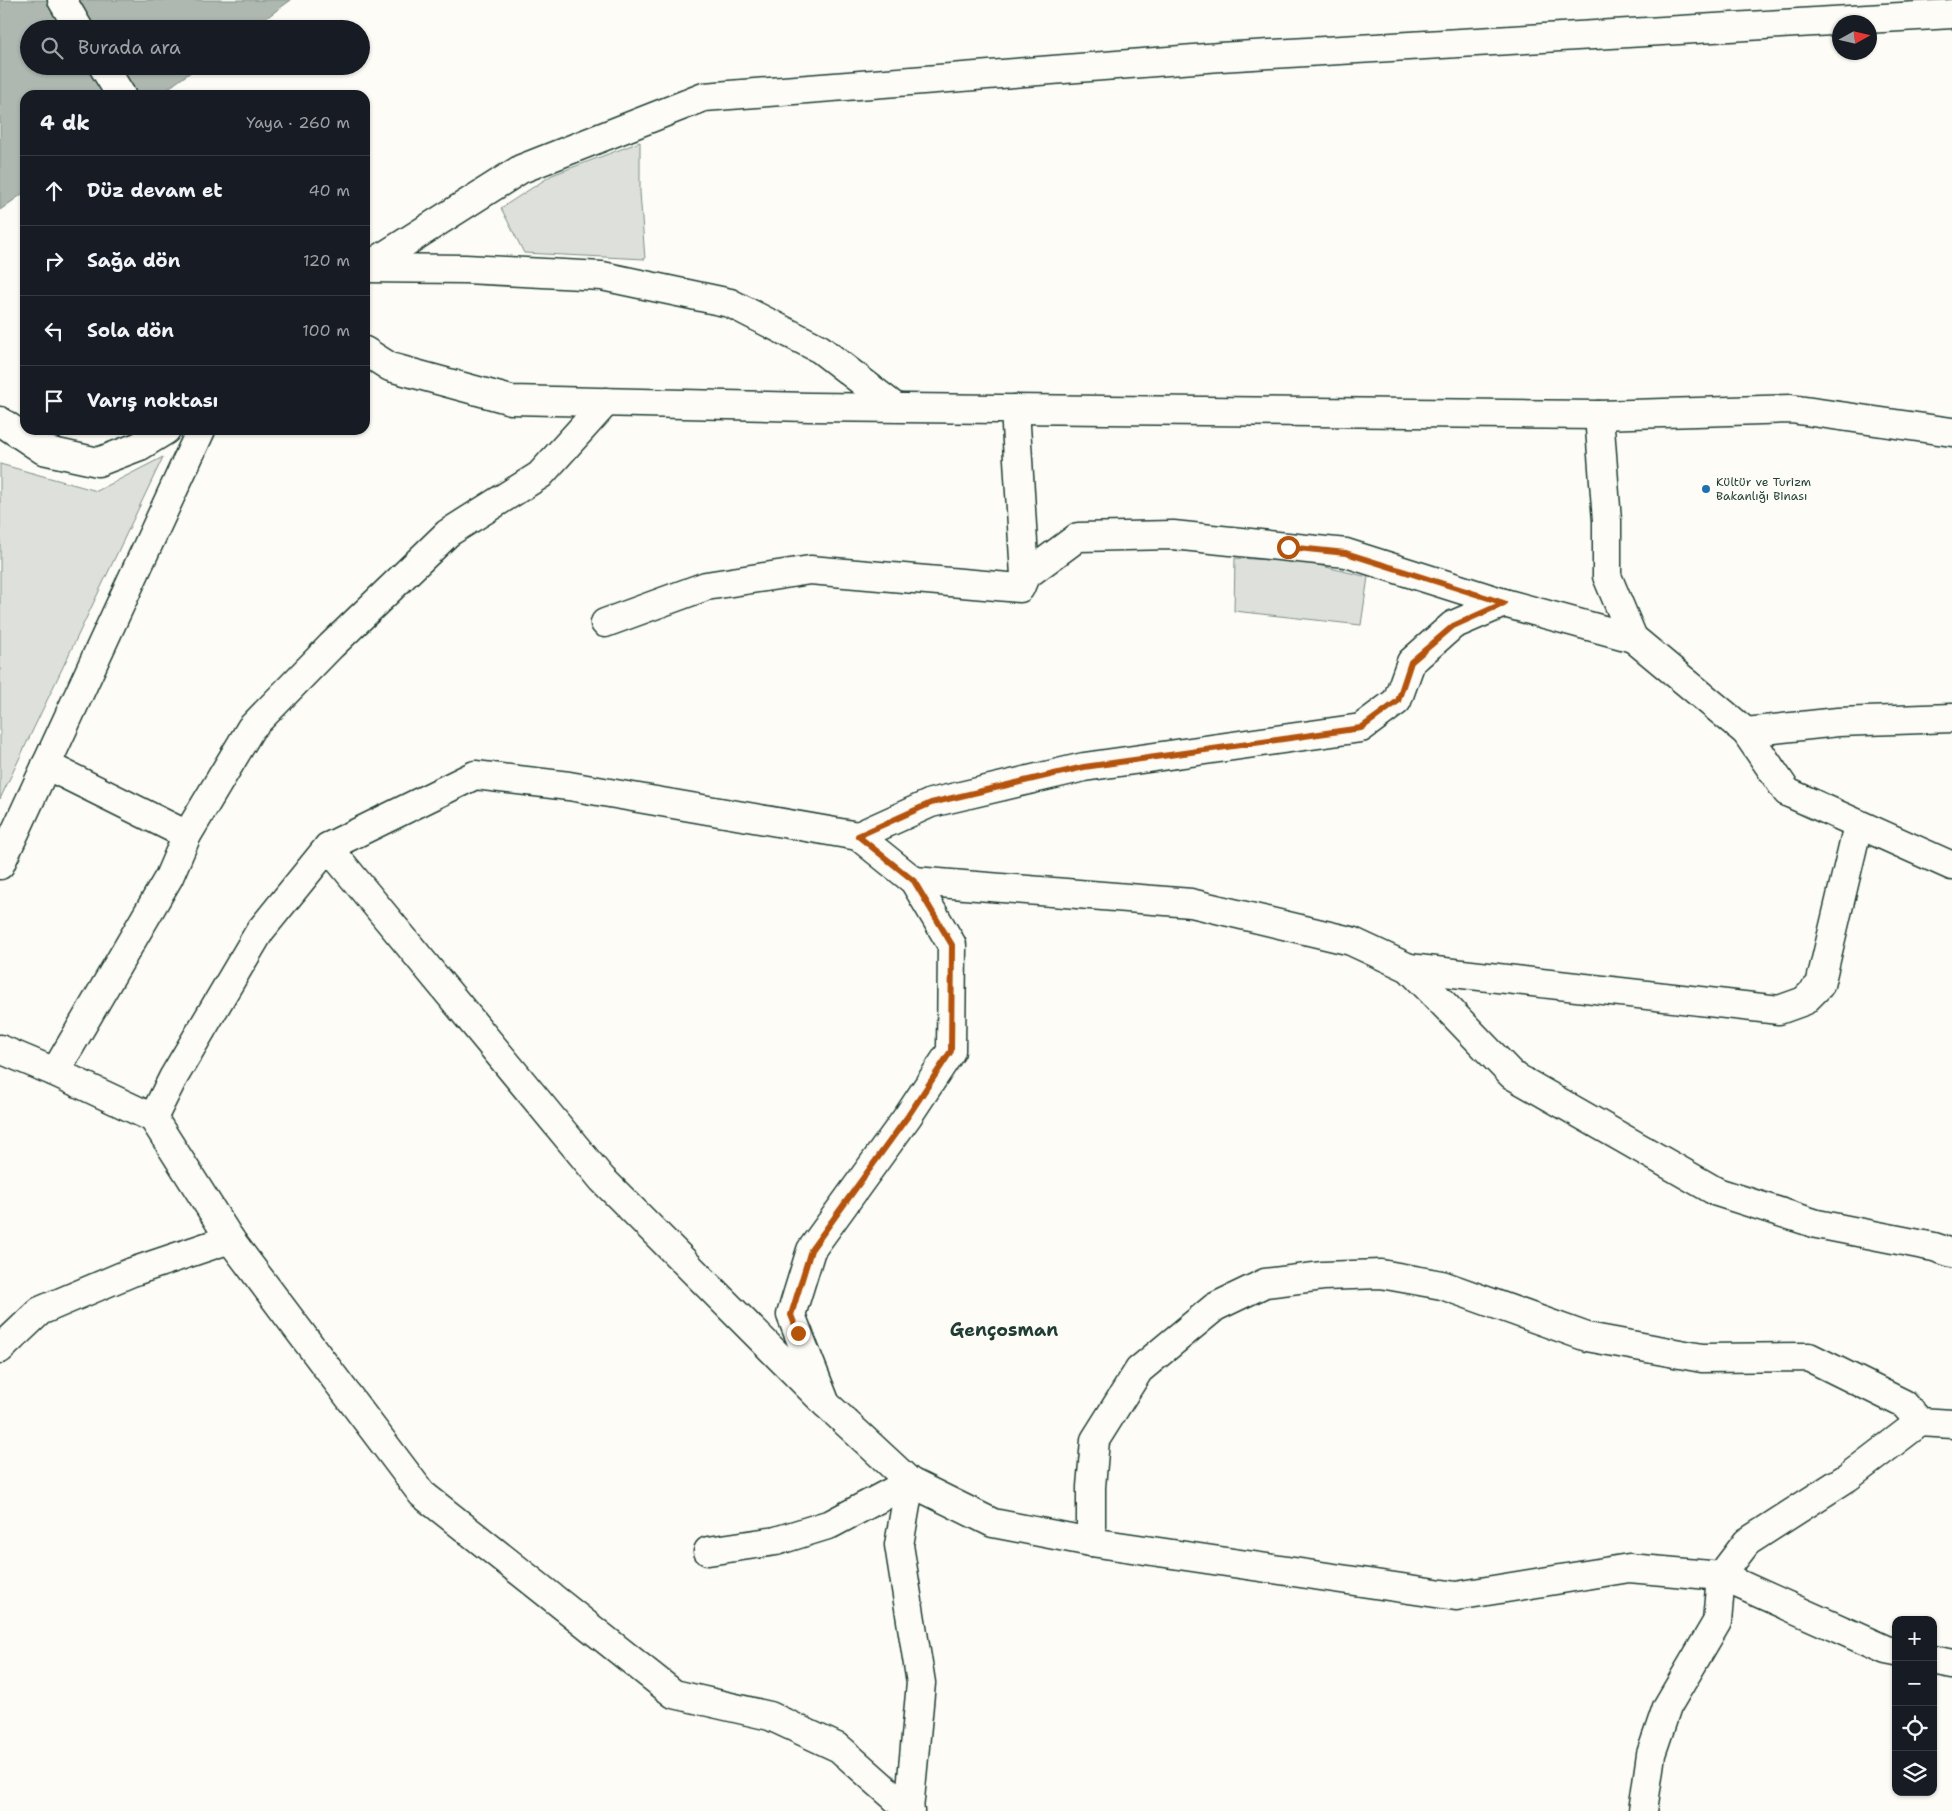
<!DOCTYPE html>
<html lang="tr">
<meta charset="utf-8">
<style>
:root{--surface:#171b24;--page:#20242c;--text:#f1f3f6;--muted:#9ea1a6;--line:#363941}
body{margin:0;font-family:"Shantell Sans",sans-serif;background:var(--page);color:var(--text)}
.controls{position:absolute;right:15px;bottom:15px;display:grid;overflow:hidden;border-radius:10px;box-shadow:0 1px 4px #0004}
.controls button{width:45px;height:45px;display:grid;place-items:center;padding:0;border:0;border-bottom:1px solid var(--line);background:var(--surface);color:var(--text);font:25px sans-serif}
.compass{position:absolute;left:1832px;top:15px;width:45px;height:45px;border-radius:50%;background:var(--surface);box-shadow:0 1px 4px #0004;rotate:82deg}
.stop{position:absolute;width:15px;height:15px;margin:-11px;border:4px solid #b45309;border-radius:50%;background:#fff}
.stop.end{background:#b45309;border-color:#fff;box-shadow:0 1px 5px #0008}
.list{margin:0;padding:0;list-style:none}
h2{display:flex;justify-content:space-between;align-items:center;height:65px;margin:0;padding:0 20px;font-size:21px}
h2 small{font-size:16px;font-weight:400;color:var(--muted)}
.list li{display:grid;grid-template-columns:32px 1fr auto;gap:15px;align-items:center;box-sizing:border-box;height:70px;padding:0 20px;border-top:1px solid var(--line)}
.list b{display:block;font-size:19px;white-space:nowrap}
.list em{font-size:16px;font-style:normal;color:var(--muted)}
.icon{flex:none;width:28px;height:28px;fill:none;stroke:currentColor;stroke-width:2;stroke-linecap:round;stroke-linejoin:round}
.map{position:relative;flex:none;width:1952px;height:1811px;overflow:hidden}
.search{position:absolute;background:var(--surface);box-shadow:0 1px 4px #0004;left:20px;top:20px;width:350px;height:55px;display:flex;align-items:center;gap:12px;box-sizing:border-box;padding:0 18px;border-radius:28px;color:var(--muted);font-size:19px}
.panel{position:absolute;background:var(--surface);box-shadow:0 1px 4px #0004;left:20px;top:90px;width:350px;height:345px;border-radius:15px}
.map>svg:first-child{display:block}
.green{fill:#dde0db;stroke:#7e8e88}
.water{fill:#aeb8b1;stroke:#75877f}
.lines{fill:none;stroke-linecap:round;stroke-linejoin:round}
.street-casing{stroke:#1f3d34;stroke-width:31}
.secondary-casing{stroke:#1f3d34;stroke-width:31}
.street{stroke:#fdfcf7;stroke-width:28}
.secondary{stroke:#fdfcf7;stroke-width:28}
.route{stroke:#b45309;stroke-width:6}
.poi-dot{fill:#1f6fb2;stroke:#fdfcf7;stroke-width:2}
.labels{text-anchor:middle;stroke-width:4;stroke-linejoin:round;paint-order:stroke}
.poi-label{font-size:12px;fill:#1f3d34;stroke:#fdfcf7;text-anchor:start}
.district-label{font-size:18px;font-weight:bold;fill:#1f3d34;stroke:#fdfcf7}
</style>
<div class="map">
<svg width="1952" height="1811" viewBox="0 0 1952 1811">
<rect width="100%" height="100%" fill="#fdfcf7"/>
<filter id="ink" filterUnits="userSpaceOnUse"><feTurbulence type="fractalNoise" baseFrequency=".02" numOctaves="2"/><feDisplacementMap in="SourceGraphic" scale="10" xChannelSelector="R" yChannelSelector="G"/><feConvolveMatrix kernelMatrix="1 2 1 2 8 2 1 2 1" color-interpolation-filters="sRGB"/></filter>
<g filter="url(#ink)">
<g class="green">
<path d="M640 142V192L645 259 524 253 501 208 552 175Z"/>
<path d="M163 457 0 799V464L97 491Z"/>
<path d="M1235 558 1305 562 1368 577 1361 625 1234 611Z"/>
</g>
<path class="water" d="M0 0H291L251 29H29V66H199L159 95H25V192L0 210Z"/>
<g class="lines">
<defs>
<g id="street">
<path d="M365 268 465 269 602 276 730 303 820 349 895 407"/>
<path d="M1015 409 1025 576"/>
<path d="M1599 415 1607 521V576L1633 638 1746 732 1787 792 1952 866"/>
<path d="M0 421 43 450 98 462 140 446 166 430"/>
<path d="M605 623 706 586 810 570 1020 588 1025 576 1078 537 1173 535 1346 553 1504 603"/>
<path d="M1746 732 1838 722 1952 718"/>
<path d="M46 765 187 835"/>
<path d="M858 836 931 803 1084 767 1361 728 1397 701 1411 662 1453 625 1504 603 1633 638"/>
<path d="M328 847 602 1179 826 1404"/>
<path d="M914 881 1191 903 1351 941 1409 968 1512 1075 1717 1192 1817 1224 1934 1247 1952 1253"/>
<path d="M1409 968 1779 1010 1804 1001 1820 985 1858 825"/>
<path d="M55 1072 169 877 187 835 251 728 331 646 448 533 540 475 606 402"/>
<path d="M153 1118 230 1239 422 1494 674 1694 770 1716 839 1748 910 1811"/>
<path d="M0 1349 40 1311 132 1272 230 1239"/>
<path d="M1091 1542V1487L1095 1440 1139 1370 1215 1307 1265 1283 1323 1276 1381 1274 1442 1285 1587 1337 1702 1358 1809 1357 1904 1404 1920 1422"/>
<path d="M708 1551 776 1541 831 1524 910 1482"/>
<path d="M909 1810 921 1683 899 1545 910 1482"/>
<path d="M1643 1811 1651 1754 1667 1707 1717 1622 1721 1576 1747 1542 1848 1477 1920 1422 1952 1424"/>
</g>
<g id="secondary">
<path d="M62 0 79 29"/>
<path d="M103 66 121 95"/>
<path d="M365 268 521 169 704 97 1220 57 1952 14"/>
<path d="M365 351 390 367 511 400 810 407 1599 415 1791 409 1952 432"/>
<path d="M0 865 201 430"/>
<path d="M0 1049 55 1072 153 1118 173 1078 260 931 328 847 475 775 569 786 858 836 914 881 952 945 951 1051 908 1116 811 1250 791 1315 826 1404 910 1482 993 1523 1091 1542 1456 1596 1629 1568 1721 1576 1886 1650 1896 1652"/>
<path d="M1933 1660 1952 1664"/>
</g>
</defs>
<use href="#street" class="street-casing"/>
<use href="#secondary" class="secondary-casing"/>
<use href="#street" class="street"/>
<use href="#secondary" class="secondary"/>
</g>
</g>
<g class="lines" filter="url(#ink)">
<path class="route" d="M798 1333 791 1315 811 1250 908 1116 951 1051 952 945 914 881 858 836 931 803 1084 767 1361 728 1398 701 1411 662 1453 626 1504 603 1346 553 1288 547"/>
</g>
<circle class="poi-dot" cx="1706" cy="489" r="5"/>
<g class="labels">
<g class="poi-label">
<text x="1716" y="486">Kültür ve Turizm<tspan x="1716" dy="14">Bakanlığı Binası</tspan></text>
</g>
<g class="district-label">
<text x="1004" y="1336">Gençosman</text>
</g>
</g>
</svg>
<div class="controls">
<button>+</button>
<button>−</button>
<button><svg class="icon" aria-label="locate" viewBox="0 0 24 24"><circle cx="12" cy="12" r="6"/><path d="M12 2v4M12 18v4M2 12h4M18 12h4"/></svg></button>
<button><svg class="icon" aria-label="layers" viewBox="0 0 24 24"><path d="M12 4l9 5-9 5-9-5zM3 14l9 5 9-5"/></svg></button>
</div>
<svg class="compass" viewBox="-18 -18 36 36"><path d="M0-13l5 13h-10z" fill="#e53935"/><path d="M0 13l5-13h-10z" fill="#9ea1a6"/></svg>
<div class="stop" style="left:1288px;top:547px"></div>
<div class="stop end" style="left:798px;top:1333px"></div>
<div class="search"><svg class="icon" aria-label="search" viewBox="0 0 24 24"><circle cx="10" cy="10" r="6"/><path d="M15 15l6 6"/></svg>Burada ara</div>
<section class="panel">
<h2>4 dk<small>Yaya · 260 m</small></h2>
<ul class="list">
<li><svg class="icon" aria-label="ahead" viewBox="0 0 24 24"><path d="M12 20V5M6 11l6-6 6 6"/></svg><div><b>Düz devam et</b></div><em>40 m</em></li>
<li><svg class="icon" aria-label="right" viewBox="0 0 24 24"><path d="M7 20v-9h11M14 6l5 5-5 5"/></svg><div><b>Sağa dön</b></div><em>120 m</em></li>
<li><svg class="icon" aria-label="left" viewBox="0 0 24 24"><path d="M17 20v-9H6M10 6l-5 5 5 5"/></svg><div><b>Sola dön</b></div><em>100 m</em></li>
<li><svg class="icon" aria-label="arrive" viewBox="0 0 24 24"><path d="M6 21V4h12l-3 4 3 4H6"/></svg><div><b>Varış noktası</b></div></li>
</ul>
</section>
</div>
